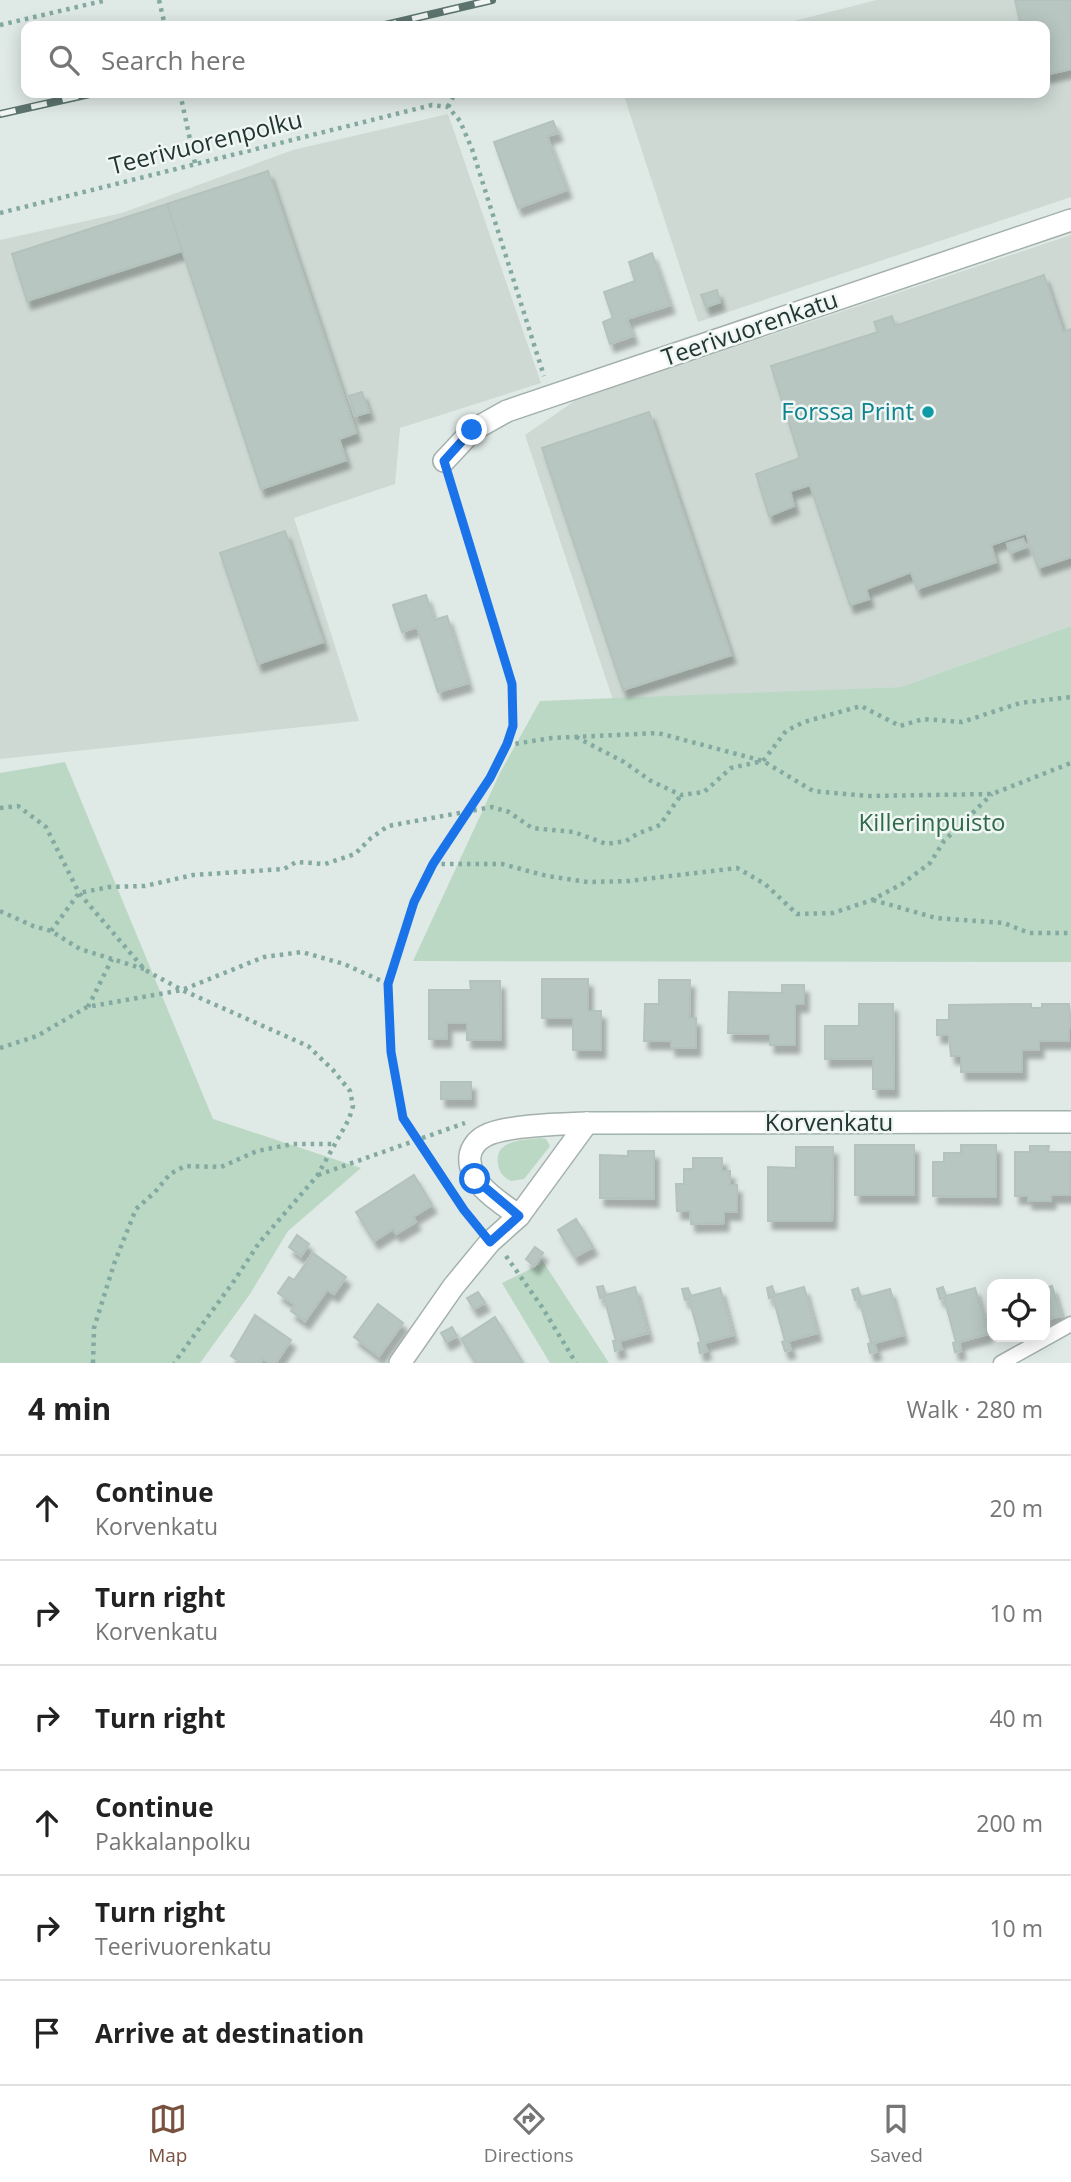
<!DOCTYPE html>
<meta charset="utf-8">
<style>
:root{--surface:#fff;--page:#f2f2f2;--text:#222;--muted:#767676;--line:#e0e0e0;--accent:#79513f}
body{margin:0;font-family:"Open Sans",sans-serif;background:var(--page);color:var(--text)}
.controls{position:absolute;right:21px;bottom:21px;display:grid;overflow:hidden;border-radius:14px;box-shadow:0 4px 18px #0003}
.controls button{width:63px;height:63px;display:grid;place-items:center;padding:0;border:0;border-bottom:2px solid var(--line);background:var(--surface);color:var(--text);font:35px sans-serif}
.stop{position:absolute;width:21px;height:21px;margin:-16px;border:5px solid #1a73e8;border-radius:50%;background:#fff}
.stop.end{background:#1a73e8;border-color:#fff;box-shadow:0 2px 7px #0008}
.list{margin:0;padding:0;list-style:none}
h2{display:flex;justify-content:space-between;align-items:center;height:91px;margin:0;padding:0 28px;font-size:30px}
h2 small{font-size:23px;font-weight:400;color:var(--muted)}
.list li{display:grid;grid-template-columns:46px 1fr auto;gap:21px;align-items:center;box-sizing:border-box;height:105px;padding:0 28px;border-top:2px solid var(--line)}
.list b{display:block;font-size:26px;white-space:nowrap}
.list p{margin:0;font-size:23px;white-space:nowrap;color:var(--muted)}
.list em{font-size:23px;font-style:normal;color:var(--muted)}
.icon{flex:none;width:38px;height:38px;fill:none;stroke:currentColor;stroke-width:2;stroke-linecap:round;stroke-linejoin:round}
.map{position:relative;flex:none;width:1071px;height:1363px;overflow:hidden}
.search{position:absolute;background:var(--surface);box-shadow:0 4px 18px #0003;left:21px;right:21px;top:21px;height:77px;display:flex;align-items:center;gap:18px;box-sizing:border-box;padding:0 24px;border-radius:14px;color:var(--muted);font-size:26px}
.sheet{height:721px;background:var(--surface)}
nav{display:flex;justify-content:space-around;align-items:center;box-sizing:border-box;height:98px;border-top:2px solid var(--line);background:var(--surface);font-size:19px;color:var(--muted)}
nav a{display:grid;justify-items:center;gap:4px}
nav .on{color:var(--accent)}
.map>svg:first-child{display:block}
.built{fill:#ced9d4}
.green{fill:#bad8c4}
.building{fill:#b8c6c1;stroke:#b3c2bc;stroke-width:2;filter:url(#shadow)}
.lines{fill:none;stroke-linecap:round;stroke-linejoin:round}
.lane-casing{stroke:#a3b0ac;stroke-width:17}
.street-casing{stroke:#a3b0ac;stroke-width:24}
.secondary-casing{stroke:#a0b3ae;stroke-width:24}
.path{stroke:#83a9a0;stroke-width:4.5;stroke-dasharray:3.5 5;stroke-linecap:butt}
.lane{stroke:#fff;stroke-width:14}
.street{stroke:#fff;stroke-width:21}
.secondary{stroke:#fff;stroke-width:21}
.rail-casing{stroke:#5c736e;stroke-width:8}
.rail{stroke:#eff6f3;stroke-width:5;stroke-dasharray:16;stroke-linecap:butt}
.route{stroke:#1a73e8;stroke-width:9}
.culture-dot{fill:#0f9aa8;stroke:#eff6f3;stroke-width:2.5}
.labels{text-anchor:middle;stroke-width:5;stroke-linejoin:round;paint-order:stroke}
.street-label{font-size:24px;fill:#223733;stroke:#eff6f3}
.culture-label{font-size:24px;fill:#0d838f;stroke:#eff6f3;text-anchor:end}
.park-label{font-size:24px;fill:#316a4a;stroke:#eff6f3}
</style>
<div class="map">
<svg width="1071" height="1363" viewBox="0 0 1071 1363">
<defs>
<filter id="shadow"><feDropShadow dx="4.5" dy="8" stdDeviation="2" flood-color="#0004"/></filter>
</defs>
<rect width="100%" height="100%" fill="#dfe9e5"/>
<g class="built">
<path d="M877 0H1071V197L698 322 623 93H1045V26H774Z"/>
<path d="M448 114 541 383 400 428 395 484 294 518 359 721 0 759V240L122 213 293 150Z"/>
<path d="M1071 235V626L901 687 613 700 525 435 576 400Z"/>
</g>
<g class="green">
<path d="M1071 626V962L413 961 500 773 540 701 901 687Z"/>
<path d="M65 762 213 1119 361 1168 288 1231 250 1294 200 1363H0V773Z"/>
<path d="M541 1138 546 1139 550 1146 524 1179 511 1181C503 1177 499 1172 498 1164 494 1139 525 1140 541 1138Z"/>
<path d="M542 1260 609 1363H550L502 1283 539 1265Z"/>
</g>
<g class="building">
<path d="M1015 0H1071V69L1045 75V26H1021Z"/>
<path d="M553 121 558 133 547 136 567 190 518 208 494 142Z"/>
<path d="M268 171 356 433 339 439 346 460 261 489 167 204Z"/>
<path d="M167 204 182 251 27 301 12 254Z"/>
<path d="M652 253 670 305 627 319 633 336 610 344 603 322 613 318 604 292 635 281 629 262Z"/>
<path d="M1044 275 1063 332 1071 329V557L1038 568 1026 533 991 545 996 562 917 589 911 572 866 589 869 599 850 605 810 485 790 491 794 506 769 516 756 474 800 458 771 366 878 332 874 322 892 316 895 326Z"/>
<path d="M717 290 720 302 706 307 701 295Z"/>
<path d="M362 392 369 412 355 416 349 396Z"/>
<path d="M649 412 731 655 623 690 542 448Z"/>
<path d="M285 531 323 642 258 664 220 553Z"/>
<path d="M1023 539 1026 547 1010 553 1007 544Z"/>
<path d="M426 595 434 620 447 616 468 683 438 692 417 627 402 632 393 605Z"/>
<path d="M542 979H588V1011H601V1050H573V1018H542Z"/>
<path d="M659 980H690L689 1018H696V1048H671V1041H644L645 1004H659Z"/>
<path d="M470 981H500L501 1040H467V1023H447V1039H429V990H471Z"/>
<path d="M782 985H804V1004H795V1045H770V1034L728 1033 729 992 782 993Z"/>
<path d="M859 1004H893L894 1089H873V1058L825 1059V1026H859Z"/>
<path d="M1031 1004V1008H1042V1004H1069L1071 1028H1069V1041H1039V1050H1022V1072H961V1056H951L949 1035H937V1020H949V1005Z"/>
<rect x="441" y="1082" width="30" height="17"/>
<rect x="855" y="1145" width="59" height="50"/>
<path d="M961 1145H996V1197L933 1196V1162H944V1153H961Z"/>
<path d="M1030 1146H1049L1048 1152H1071L1070 1195H1051V1201H1028V1196H1015V1152H1030Z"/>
<path d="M796 1147H833L832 1221H768V1167L796 1168Z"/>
<path d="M628 1151H654V1199L600 1198V1155L628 1156Z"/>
<path d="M693 1158H722V1171H730V1185H737V1212H724V1223L691 1224 690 1211H677L676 1184H684V1169H693Z"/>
<path d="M414 1175 432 1205 413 1217 416 1222 396 1234 393 1229 374 1241 356 1212Z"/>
<path d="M576 1219 593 1247 575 1257 558 1230Z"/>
<path d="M297 1235 309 1244 301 1256 289 1247Z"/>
<path d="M535 1247 543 1253 534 1266 526 1259Z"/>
<path d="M313 1253 346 1277 334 1294 327 1290 305 1321 291 1311 295 1305 278 1293 289 1277 294 1280Z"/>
<path d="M603 1286 606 1295 635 1287 648 1333 619 1341 622 1349 615 1351 613 1341H616L604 1297 600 1298 597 1287Z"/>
<path d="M772 1286 775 1295 804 1287 817 1333 788 1341 791 1350 785 1351 782 1342 785 1341 773 1297 769 1298 767 1288Z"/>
<path d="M1052 1286 1061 1316 1045 1320V1288Z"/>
<path d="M943 1287 946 1296 975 1288 988 1334 959 1342 961 1351 955 1352 953 1343 956 1342 944 1298 940 1299 937 1289Z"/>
<path d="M688 1288 691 1296 720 1288 733 1335 704 1343 707 1351 700 1353 698 1343 701 1342 689 1299 685 1300 682 1289Z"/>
<path d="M858 1288 861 1297 890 1289 903 1335 874 1343 877 1352 870 1353 868 1344 871 1343 859 1299 855 1300 852 1290Z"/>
<path d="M478 1292 485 1303 474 1309 467 1298Z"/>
<path d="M378 1304 403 1323 379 1356 354 1337Z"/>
<path d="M255 1315 291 1340 276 1363H269L263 1359 261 1363H242L231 1356Z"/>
<path d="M495 1317 523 1363H476L461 1339Z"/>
<path d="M452 1327 457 1336 446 1342 441 1333Z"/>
</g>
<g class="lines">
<defs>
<path id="lane" d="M1001 1363 1071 1324"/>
<g id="street">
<path d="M444 461 473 430 507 411 1071 220"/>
<path d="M519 1216C500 1202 467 1183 470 1156 471 1148 477 1140 485 1136 505 1125 563 1124 587 1123"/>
<path d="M400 1363 453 1287 490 1242 519 1216 587 1123"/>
</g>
<path id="secondary" d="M587 1123 1071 1122"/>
</defs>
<use href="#lane" class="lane-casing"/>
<use href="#street" class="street-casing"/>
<use href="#secondary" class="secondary-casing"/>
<g class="path">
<path d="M159 0 165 26"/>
<path d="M0 25 107 0"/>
<path d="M180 93 195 163"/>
<path d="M448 107 455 93"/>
<path d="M0 213 432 105 448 107 460 121 472 149 544 376"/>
<path d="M449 479 512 684 513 726 507 745 490 778 433 864 414 902 388 984 391 1052 403 1118 464 1210 478 1227"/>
<path d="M576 737 624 762 651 781 681 795 704 792 731 768 763 761 786 731 804 722 861 706 900 726 923 719 962 722 1020 703 1071 697"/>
<path d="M507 745 552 738 658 733 763 761 813 791 868 796 992 794 1071 763"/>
<path d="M0 808 18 806 46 827 79 893 145 970 182 990 308 1046 333 1070 350 1091 353 1106 349 1119 317 1176 259 1243 234 1281 174 1363"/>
<path d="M433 864H502L547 876 588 882 629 881 737 868 765 884 797 914 833 913 872 900 902 884 930 863 944 841 992 794"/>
<path d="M873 900 936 918 1004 923 1029 933H1071"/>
<path d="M0 911 33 926 51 931 80 949 144 969"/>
<path d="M51 931 79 893 109 887 145 886 193 875 284 869 296 862 325 864 355 854 371 838 388 826 492 807 509 812 532 828 574 832 606 844 626 841 637 834 660 825 681 795"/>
<path d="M88 1007 112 959"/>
<path d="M0 1048 37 1036 87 1007 182 990 264 957 302 952 344 964 388 984"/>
<path d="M318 1175 465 1123"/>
<path d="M506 1256 542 1307 576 1363"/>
<path d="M93 1363 94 1328 114 1264 136 1209 155 1192 170 1174 185 1166 221 1167 257 1151 293 1144H333"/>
</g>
<use href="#lane" class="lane"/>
<use href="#street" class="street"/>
<use href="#secondary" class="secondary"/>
<defs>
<g id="rail">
<path d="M381 26 492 0"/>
<path d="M0 114 94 93"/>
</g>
</defs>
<use href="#rail" class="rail-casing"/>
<use href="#rail" class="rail"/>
</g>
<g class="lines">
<path class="route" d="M472 430 444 461 512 684 513 726 507 744 490 778 433 864 414 902 388 984 391 1052 403 1118 464 1210 490 1242 519 1216 475 1179"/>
</g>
<circle class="culture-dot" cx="928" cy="412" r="7"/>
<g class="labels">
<g class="street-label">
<text transform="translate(206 143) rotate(-14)" y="8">Teerivuorenpolku</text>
<text transform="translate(750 329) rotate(-19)" y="8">Teerivuorenkatu</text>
<text x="829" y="1131">Korvenkatu</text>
</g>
<g class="culture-label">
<text x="914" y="420">Forssa Print</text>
</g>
<g class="park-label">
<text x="932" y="831">Killerinpuisto</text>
</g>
</g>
</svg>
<div class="controls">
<button><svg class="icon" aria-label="locate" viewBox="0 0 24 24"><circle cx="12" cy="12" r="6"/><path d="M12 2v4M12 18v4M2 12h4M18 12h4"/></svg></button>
</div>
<div class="stop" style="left:475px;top:1179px"></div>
<div class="stop end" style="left:472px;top:430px"></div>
<div class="search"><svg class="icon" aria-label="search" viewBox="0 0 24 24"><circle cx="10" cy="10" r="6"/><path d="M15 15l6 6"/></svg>Search here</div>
</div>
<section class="sheet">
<h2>4 min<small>Walk · 280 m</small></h2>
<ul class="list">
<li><svg class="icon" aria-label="ahead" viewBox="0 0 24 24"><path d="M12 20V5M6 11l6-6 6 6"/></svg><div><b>Continue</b><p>Korvenkatu</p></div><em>20 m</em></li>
<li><svg class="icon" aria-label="right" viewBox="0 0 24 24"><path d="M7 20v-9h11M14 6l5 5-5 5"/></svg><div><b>Turn right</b><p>Korvenkatu</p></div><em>10 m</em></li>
<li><svg class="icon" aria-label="right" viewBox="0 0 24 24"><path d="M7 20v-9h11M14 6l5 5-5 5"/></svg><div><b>Turn right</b></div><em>40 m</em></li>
<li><svg class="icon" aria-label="ahead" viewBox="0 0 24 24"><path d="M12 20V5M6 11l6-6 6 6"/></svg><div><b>Continue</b><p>Pakkalanpolku</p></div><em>200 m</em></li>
<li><svg class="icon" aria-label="right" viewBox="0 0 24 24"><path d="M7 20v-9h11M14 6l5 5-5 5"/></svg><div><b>Turn right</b><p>Teerivuorenkatu</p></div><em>10 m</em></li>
<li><svg class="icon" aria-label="arrive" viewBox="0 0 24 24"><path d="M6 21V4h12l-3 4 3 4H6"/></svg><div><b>Arrive at destination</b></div></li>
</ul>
</section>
<nav>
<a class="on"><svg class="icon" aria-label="map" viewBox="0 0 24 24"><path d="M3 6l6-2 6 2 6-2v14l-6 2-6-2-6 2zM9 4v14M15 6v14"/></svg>Map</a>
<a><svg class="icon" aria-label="directions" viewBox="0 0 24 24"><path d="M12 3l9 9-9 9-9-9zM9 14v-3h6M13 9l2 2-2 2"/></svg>Directions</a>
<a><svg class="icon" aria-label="saved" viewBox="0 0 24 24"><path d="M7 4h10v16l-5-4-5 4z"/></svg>Saved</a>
</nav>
